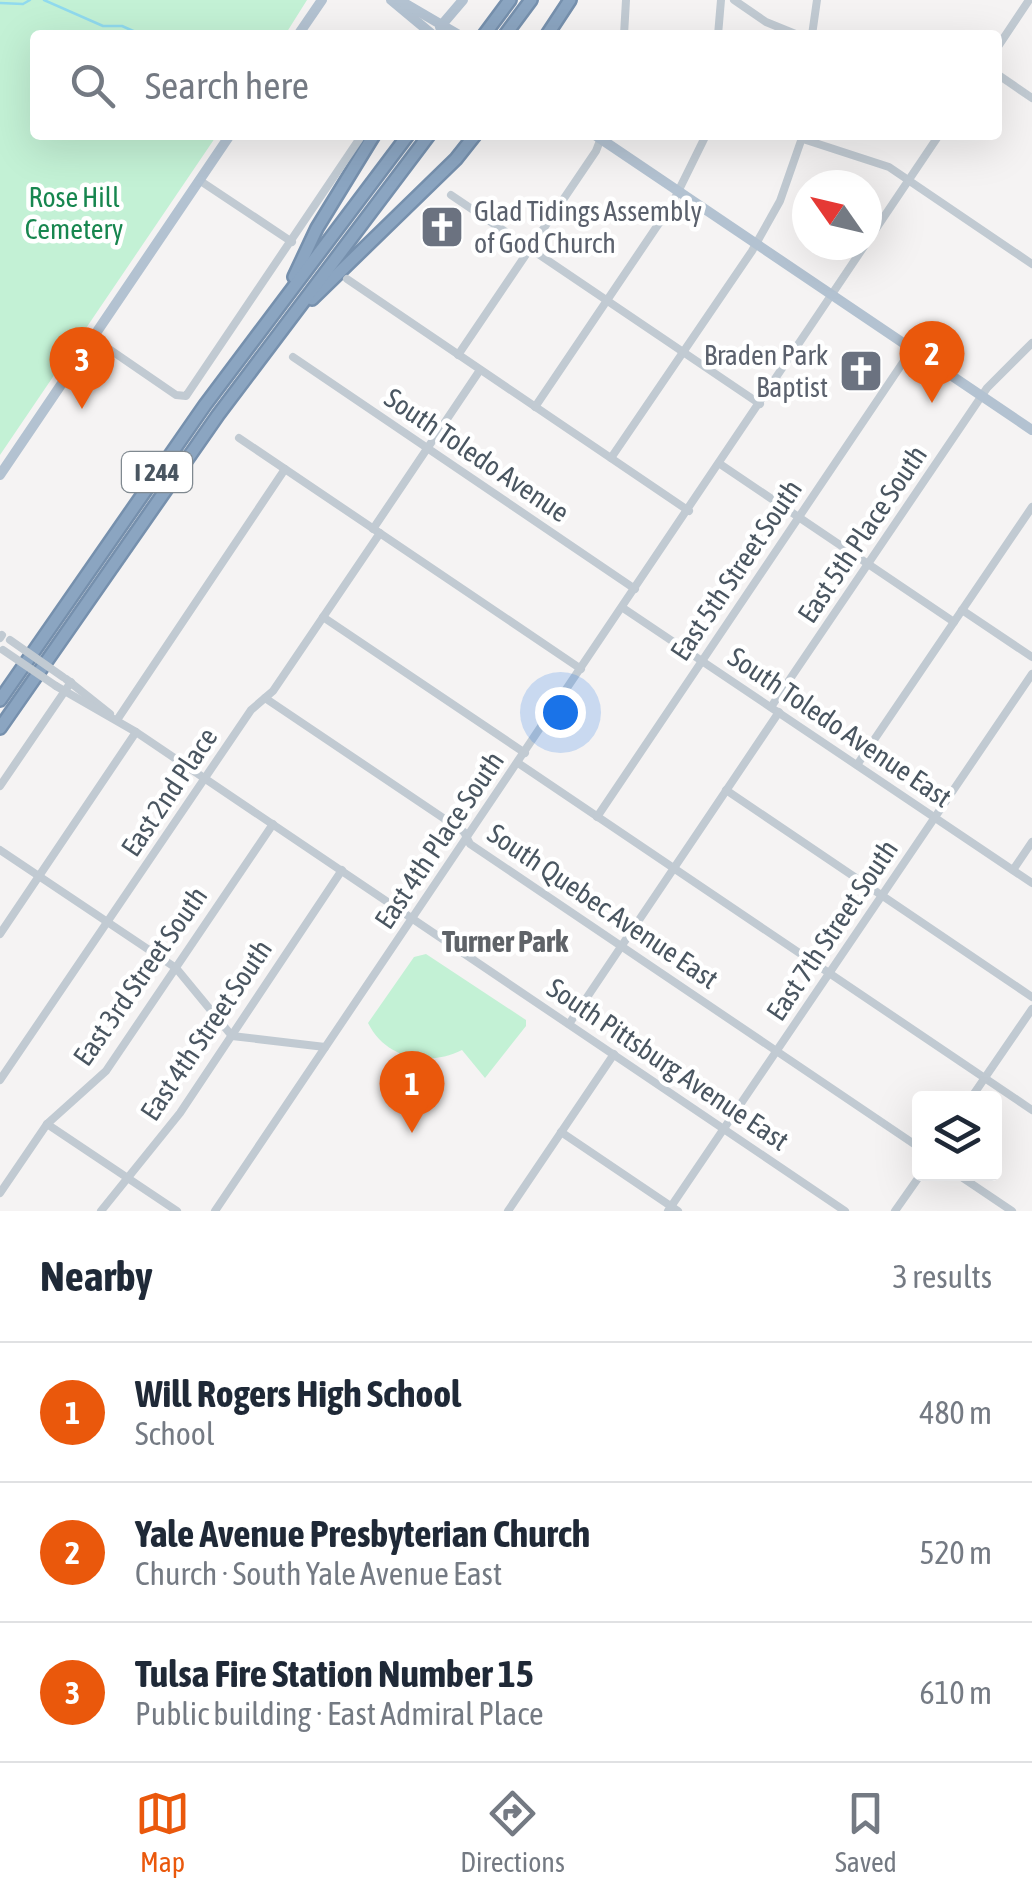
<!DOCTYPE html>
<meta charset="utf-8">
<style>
:root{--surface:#fff;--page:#f6f6f7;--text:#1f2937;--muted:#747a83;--line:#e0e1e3;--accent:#ea580c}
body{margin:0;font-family:"Asap Condensed",sans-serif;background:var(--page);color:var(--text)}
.controls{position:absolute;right:30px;bottom:30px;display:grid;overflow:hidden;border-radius:10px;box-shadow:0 10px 40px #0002}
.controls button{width:90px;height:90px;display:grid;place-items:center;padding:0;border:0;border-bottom:2px solid var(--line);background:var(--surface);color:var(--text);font:50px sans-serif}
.compass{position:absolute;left:792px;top:170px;width:90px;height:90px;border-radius:50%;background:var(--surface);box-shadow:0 10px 40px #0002;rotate:304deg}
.you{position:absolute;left:560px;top:712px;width:35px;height:35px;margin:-25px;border:8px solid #fff;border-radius:50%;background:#1a73e8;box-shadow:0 0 0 15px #1a73e833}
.badge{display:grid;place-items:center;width:65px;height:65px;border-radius:50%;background:var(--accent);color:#fff;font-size:32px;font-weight:700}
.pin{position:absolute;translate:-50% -82px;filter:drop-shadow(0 2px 5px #0008)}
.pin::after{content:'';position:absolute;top:52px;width:35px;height:30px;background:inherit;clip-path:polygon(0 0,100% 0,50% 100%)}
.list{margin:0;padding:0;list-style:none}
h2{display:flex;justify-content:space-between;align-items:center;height:130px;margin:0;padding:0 40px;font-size:42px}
h2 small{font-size:32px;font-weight:400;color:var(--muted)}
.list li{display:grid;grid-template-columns:65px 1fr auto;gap:30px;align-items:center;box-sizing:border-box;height:140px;padding:0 40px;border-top:2px solid var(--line)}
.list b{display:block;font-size:38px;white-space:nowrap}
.list p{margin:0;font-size:32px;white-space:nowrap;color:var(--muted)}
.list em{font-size:32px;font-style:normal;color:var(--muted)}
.icon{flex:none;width:55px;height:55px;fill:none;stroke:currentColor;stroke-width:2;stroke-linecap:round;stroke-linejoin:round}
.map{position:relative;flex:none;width:1032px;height:1211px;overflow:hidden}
.search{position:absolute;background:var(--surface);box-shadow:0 10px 40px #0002;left:30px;right:30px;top:30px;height:110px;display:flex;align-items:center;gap:25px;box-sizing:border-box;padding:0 35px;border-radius:10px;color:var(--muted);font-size:38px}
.sheet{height:550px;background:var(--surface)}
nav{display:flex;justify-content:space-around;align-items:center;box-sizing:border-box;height:140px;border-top:2px solid var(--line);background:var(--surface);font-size:28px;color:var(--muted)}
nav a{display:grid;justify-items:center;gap:5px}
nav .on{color:var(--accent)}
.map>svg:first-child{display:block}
.green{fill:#c3f1d5}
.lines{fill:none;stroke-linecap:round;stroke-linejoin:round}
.stream{stroke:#90daee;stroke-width:2.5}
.highway-casing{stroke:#7690ad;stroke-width:16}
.minor{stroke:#c1cad2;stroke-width:8}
.major{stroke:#b3c2d1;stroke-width:10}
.highway{stroke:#8ba5c1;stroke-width:11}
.minor-bridge{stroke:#c1cad2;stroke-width:8}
.labels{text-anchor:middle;stroke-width:9;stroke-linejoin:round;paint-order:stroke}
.shield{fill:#fff;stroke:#808990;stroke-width:2.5}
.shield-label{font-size:25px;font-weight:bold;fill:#4a5661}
.park-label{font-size:28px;fill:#17864f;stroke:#fff}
.worship-label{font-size:28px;fill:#5b616d;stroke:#fff;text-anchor:start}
.street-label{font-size:28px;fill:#4a5661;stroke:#fff}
.neighbourhood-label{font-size:30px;font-weight:bold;fill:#5f6368;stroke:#fff}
</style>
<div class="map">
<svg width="1032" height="1211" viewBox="0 0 1032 1211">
<rect width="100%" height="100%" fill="#f5f3f3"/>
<g class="green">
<path d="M0 0H307L285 35H35V135H217L0 455Z"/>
<path d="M426 954 526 1020V1026L485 1078 462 1050C428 1067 386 1059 368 1023L414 957Z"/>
</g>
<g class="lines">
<g class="stream">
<path d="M44 0 103 26H122L140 34 154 35"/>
<path d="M0 3 23 4 30 0"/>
</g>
<defs>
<g id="highway">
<path d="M484 35 510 0"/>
<path d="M505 35 531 0"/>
<path d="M547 35 570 0"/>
<path d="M294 277 317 228 374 135"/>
<path d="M312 299 456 159 475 135"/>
<path d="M0 700 205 405 408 135"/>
<path d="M0 728 218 415 429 135"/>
</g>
</defs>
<use href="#highway" class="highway-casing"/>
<g class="minor">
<path d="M734 0 766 22 798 35"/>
<path d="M624 35 626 0"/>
<path d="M718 35 721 0"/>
<path d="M812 35 817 0"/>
<path d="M997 48 1029 0"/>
<path d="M997 74 1032 98"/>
<path d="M803 139 889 167 1032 264"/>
<path d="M199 180 292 242"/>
<path d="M451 195 760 404"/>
<path d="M347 279 689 511"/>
<path d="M93 338 176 395 186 396 362 135"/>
<path d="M458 355 596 151 601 138"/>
<path d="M293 357 635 589"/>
<path d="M535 407 672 204 706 135"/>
<path d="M239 438 581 669"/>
<path d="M611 458 752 251 780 201 803 135"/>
<path d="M720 464 954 622"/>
<path d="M373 529 480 370"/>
<path d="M623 608 1032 883"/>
<path d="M962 610 1032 657"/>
<path d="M323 617 525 753"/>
<path d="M0 638 2 635"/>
<path d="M66 679 110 714"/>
<path d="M56 686 136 732 845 1211"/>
<path d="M265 698 464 832 470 844 920 1148"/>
<path d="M771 707 987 388 1032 343"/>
<path d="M117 720 285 469"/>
<path d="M518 763 1032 1110"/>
<path d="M857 765 1032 507"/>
<path d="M0 786 71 682"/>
<path d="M726 790 1032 997"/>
<path d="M597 817 912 349"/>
<path d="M0 850 176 968 232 1036 325 1047"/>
<path d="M1013 870 1032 842"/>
<path d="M0 934 136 732"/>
<path d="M569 1024 779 712"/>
<path d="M0 1080 251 710 273 691 380 533"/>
<path d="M971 1098 1032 1009"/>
<path d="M47 1124 177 1211"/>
<path d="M561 1132 678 1211"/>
<path d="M957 1174 1012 1211"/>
<path d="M0 1193 47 1124 106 1071 273 824"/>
<path d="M101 1211 180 1113 342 870"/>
<path d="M215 1211 939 135"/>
<path d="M508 1211 614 1054"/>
<path d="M668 1211 1032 674"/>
<path d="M895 1211 921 1174"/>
</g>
<g class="major">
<path d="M391 0 433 35"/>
<path d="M399 0 459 35"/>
<path d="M440 27 463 0"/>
<path d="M298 35 322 0"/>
<path d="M595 135 1032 430"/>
<path d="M0 475 230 135"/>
</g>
<use href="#highway" class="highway"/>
<g class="minor-bridge">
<path d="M10 640 63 677"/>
<path d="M3 650 56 686"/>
</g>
</g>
<defs>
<symbol id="church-square" viewBox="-11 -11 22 22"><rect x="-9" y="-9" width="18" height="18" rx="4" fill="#6b7280" stroke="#fff"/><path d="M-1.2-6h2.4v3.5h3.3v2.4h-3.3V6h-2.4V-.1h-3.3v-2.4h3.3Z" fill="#fff"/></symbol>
</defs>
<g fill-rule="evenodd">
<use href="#church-square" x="417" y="202" width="50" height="50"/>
<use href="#church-square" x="836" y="346" width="50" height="50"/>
</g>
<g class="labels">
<rect class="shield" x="122" y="452" width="70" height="40" rx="8"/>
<g class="shield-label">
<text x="157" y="481">I 244</text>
</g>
<g class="park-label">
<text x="74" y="207">Rose Hill<tspan x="74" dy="32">Cemetery</tspan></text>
</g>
<g class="worship-label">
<text x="474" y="221">Glad Tidings Assembly<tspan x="474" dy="32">of God Church</tspan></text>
<text x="828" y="365" text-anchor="end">Braden Park<tspan x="828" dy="32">Baptist</tspan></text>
</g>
<g class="street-label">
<text transform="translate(477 455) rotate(34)" y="10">South Toledo Avenue</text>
<text transform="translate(862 534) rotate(-56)" y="10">East 5th Place South</text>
<text transform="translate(736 570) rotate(-56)" y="10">East 5th Street South</text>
<text transform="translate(840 727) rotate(34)" y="10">South Toledo Avenue East</text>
<text transform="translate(169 792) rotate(-56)" y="10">East 2nd Place</text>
<text transform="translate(439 840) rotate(-56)" y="10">East 4th Place South</text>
<text transform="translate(603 906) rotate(34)" y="10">South Quebec Avenue East</text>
<text transform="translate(832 930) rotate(-56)" y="10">East 7th Street South</text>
<text transform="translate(140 976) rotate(-55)" y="10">East 3rd Street South</text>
<text transform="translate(206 1030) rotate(-56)" y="10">East 4th Street South</text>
<text transform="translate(668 1064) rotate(34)" y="10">South Pittsburg Avenue East</text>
</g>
<g class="neighbourhood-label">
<text x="505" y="952">Turner Park</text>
</g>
</g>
</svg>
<div class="controls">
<button><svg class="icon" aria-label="layers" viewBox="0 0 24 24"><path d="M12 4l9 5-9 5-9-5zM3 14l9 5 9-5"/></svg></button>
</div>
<svg class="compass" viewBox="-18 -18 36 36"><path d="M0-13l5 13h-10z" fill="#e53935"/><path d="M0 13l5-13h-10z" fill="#747a83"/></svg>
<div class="you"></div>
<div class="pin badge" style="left:412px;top:1133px">1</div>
<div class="pin badge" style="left:932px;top:403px">2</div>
<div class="pin badge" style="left:82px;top:409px">3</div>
<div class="search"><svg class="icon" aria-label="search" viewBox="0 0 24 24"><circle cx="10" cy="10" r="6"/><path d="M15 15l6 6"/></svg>Search here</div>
</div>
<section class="sheet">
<h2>Nearby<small>3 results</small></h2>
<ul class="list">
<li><span class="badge">1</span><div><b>Will Rogers High School</b><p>School</p></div><em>480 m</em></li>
<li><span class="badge">2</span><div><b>Yale Avenue Presbyterian Church</b><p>Church · South Yale Avenue East</p></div><em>520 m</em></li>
<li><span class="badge">3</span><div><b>Tulsa Fire Station Number 15</b><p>Public building · East Admiral Place</p></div><em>610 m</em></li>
</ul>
</section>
<nav>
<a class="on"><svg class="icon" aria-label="map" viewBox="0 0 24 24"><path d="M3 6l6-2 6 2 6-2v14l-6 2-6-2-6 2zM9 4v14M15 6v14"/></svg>Map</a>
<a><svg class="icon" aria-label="directions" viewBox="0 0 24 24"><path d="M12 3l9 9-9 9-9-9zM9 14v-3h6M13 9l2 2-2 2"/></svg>Directions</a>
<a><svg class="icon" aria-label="saved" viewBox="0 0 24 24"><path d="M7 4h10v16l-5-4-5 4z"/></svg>Saved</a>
</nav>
